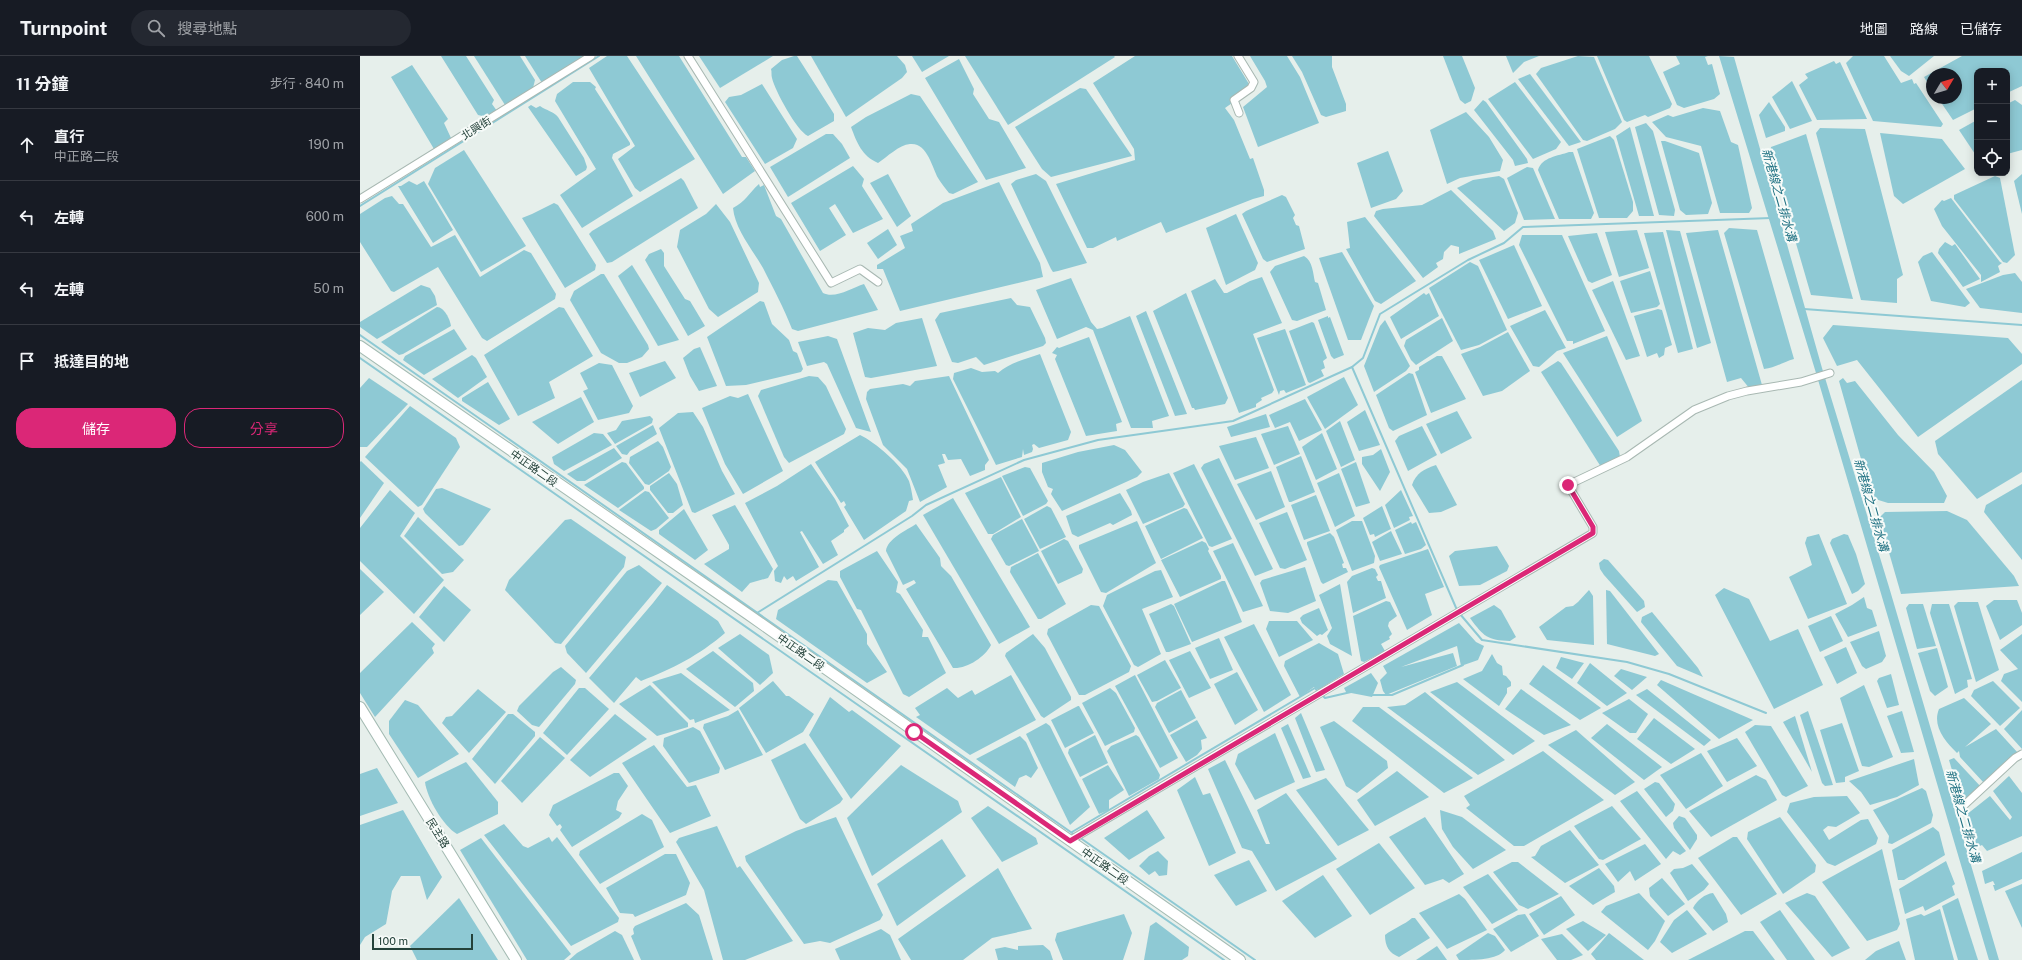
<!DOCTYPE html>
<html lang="zh-TW">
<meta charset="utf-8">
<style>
:root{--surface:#171b24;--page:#242831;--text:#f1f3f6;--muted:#9ea1a6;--line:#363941;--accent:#db2777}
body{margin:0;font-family:"Public Sans","Noto Sans TC",sans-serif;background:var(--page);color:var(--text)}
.controls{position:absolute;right:12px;top:12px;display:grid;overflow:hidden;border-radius:8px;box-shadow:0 2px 10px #0003}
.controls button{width:36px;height:36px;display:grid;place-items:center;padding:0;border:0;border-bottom:1px solid var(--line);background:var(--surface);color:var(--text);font:20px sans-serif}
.compass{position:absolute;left:1566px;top:12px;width:36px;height:36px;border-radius:50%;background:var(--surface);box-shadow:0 2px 10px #0003;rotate:52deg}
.scale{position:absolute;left:12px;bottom:10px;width:101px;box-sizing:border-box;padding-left:4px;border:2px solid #24423a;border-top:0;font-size:11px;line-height:14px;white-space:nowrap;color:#24423a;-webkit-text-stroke:3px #f7fbf9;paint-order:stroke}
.stop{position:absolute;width:12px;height:12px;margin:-9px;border:3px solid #db2777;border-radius:50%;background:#fff}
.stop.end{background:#db2777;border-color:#fff;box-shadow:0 1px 4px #0008}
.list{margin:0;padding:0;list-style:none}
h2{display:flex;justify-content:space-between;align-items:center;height:52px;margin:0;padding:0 16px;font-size:17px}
h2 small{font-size:13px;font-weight:400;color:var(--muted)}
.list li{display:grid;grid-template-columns:26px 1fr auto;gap:12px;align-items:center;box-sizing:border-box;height:72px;padding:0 16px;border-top:1px solid var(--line)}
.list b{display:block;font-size:15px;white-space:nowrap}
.list p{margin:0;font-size:13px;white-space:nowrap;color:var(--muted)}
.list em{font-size:13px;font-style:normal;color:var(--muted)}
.actions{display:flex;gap:8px;padding:12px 16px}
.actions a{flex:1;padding:9px 0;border:1px solid var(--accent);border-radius:16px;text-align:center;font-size:14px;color:var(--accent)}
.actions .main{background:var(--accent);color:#fff}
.icon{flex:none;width:22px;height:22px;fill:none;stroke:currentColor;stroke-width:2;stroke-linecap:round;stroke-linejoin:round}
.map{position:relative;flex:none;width:1662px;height:904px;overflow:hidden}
header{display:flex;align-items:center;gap:24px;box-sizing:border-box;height:56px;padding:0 20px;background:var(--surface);border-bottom:1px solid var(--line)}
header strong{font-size:19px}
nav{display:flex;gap:22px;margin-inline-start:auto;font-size:14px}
.search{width:280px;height:36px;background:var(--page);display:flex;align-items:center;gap:10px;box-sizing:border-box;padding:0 14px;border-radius:22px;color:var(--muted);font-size:15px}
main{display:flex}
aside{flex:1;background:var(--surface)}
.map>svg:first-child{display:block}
.water{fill:#8ec9d4}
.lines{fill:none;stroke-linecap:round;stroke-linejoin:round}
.stream{stroke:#8ec9d4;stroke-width:2}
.street-casing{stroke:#a8b8b2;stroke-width:9}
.secondary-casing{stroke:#a4bbb3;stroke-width:12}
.street{stroke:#fff;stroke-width:7}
.secondary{stroke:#fff;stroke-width:10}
.route{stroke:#db2777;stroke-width:5}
.labels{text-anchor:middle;stroke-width:4;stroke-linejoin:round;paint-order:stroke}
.street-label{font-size:11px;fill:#24423a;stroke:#f7fbf9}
.water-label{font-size:12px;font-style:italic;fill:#1c6f80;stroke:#f7fbf9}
</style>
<header>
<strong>Turnpoint</strong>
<div class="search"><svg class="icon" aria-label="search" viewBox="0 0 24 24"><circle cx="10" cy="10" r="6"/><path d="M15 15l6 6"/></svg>搜尋地點</div>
<nav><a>地圖</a><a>路線</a><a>已儲存</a></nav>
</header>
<main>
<aside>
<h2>11 分鐘<small>步行 · 840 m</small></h2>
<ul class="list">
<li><svg class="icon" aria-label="ahead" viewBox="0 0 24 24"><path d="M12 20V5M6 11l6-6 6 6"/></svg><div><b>直行</b><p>中正路二段</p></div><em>190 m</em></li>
<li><svg class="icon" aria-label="left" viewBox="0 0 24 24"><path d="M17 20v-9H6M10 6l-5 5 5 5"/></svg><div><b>左轉</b></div><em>600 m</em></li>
<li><svg class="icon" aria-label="left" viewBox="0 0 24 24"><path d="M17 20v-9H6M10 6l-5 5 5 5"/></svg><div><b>左轉</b></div><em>50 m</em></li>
<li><svg class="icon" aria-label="arrive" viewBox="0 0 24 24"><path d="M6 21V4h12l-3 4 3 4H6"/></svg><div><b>抵達目的地</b></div></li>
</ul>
<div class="actions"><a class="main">儲存</a><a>分享</a></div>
</aside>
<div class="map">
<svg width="1662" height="904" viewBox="0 0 1662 904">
<rect width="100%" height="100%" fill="#e6efeb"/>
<g class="water">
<path d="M81 0H106L134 44 132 48 137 55 127 61 118 59Z"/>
<path d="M114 0H160L175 24 173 32 145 49Z"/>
<path d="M165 0H226L182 27Z"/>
<path d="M247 0H267L335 103 280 136 275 132 258 103 275 90 229 12Z"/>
<path d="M276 0H319L382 101H386L395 115 363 138Z"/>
<path d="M339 0H413L360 32Z"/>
<path d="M434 0H437L474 58V65L448 80C437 75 415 35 412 22 411 19 412 16 411 13L422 4Z"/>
<path d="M451 0H537L545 9 547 16 542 22 486 61Z"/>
<path d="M552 0H589L562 16Z"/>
<path d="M605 0H754L755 1 648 69Z"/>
<path d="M775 0H872L892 33 865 52 874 64 890 103 893 102 904 134V140L893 143 806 177 801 166 757 185 756 181 733 192H727L696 128 775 104 774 93 733 27Z"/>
<path d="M890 0H927L940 21 959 67 898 91 883 51 907 31 905 25Z"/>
<path d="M932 0H972V11L986 48V55L966 61 961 59 942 16Z"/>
<path d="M1083 0H1102L1115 32 1111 45 1105 48 1100 44Z"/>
<path d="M1146 0H1179L1164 6 1153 17Z"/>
<path d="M1218 0 1234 1 1262 66 1255 73 1227 85 1223 84 1176 18 1181 12Z"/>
<path d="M1237 0H1289L1312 48 1310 52 1288 61 1285 59 1267 66 1264 64Z"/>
<path d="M1316 0H1348L1345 1 1348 9 1352 8 1360 38 1354 43 1324 52 1317 49 1303 16 1320 8Z"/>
<path d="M1359 0 1374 1 1462 312 1529 531 1639 904H1629L1456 317Z"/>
<path d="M1493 0H1524L1541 27 1552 23 1554 28 1556 27 1583 68 1581 71 1513 65 1486 7Z"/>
<path d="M1530 0H1574L1549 20 1541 15Z"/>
<path d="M1602 0H1662V30L1647 37V15H1617V52L1593 64 1578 42H1596V18H1572V34L1564 21Z"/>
<path d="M599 3 614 33 613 38 629 63 639 66 666 112 626 124 565 22Z"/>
<path d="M1474 5 1476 8 1480 6 1507 63 1457 64 1439 29 1448 22 1445 18Z"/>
<path d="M52 9 88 63 84 67 91 82 74 93 31 21Z"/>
<path d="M1170 18 1221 86 1209 90 1158 23Z"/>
<path d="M1432 25 1452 65 1430 73 1412 41Z"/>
<path d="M213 26H230L236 31 235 33 270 87V89L253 98 252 102 273 140 222 172 200 139 236 113 195 45 197 38Z"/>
<path d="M1155 26 1201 86 1196 93 1173 103 1128 43Z"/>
<path d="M402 28 437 83 433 92 405 108 365 46 369 41 381 39Z"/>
<path d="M720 32 726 33 772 100 691 121 682 113 655 71Z"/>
<path d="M551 38 560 40 618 126 593 138 589 137C585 132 581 127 578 122 572 111 567 86 550 88 539 89 527 101 518 107 502 100 497 87 491 71L506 61Z"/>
<path d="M1123 44 1126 46 1167 103 1168 107 1155 110 1153 104 1114 54Z"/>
<path d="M1655 44 1662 49V94L1647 98V48Z"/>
<path d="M1409 46 1425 71V75L1406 82 1399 59Z"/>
<path d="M171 49 176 52 180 50C187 55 193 55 198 61L224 102 227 111 226 114 216 120 168 51Z"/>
<path d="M1343 52 1360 55 1371 86 1378 89 1392 152 1389 157H1360L1341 90 1306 81 1292 66 1308 59 1313 61Z"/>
<path d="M1106 56 1129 81 1143 104 1140 115 1100 122 1087 128 1070 74Z"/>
<path d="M1617 64V101L1599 74Z"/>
<path d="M1286 67 1293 75 1315 154 1314 160 1299 159 1275 71Z"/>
<path d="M1270 71 1294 160H1279L1256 80Z"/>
<path d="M1460 72 1505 73 1543 219 1537 223V247L1501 244 1456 77Z"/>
<path d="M1520 77 1582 83 1605 113 1543 148 1534 140Z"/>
<path d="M466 78H473L482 88 490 102 428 141 410 111Z"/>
<path d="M1446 78 1493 243 1451 239 1410 98 1411 91Z"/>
<path d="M1250 80 1254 84 1273 146V155L1267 162H1239L1217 93Z"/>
<path d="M1301 85H1305L1339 97 1352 147 1348 158 1326 159 1320 154Z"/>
<path d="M104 94 166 190 121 216 68 128 75 112Z"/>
<path d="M1028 95 1043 135 1036 143 1011 152 997 107Z"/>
<path d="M1209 96H1213L1234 157 1231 163H1199L1178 114C1182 101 1198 100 1209 96Z"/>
<path d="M493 110 504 123 502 130 523 163 493 177 475 148 469 152 486 179 460 195 431 147Z"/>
<path d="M1167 111 1173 112 1195 163 1164 164 1147 122Z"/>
<path d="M528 118 551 160 537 171 510 127Z"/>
<path d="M676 118 686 125 727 207 698 215 693 216 691 213 651 128 656 124Z"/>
<path d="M1662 118V158L1654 125Z"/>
<path d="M1139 120 1144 123 1158 157 1155 167 1144 175 1097 132 1113 124Z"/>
<path d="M1635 120 1640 122 1655 199 1647 207 1643 206 1594 143V139Z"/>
<path d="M321 122 324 125 338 152 252 206 247 207 229 178 232 175Z"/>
<path d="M49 125 57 129 64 125 93 174 73 187 38 130H41Z"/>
<path d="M639 126 680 207 683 221 540 255 523 213H517V209L545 192 540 180 553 175 551 168 583 147Z"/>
<path d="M399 128 400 131 404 129 416 160 421 163 463 237C475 243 492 232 504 228L518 254 438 275 432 273C424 252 413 232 403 212 392 193 375 173 373 152 385 146 389 137 399 128Z"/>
<path d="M1091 134 1133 175 1136 183 1099 198V191L1091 189 1084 196 1083 203 1076 207 1078 211 1063 222 1014 160 1016 155 1023 153 1062 149Z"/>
<path d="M922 139 926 141 935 159 933 162 936 169 939 170 945 193 907 206 903 203 882 158 886 155Z"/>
<path d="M32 140 39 148H43L71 191 95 179 120 221 164 194 171 197 196 238 195 243 127 285 122 282 78 211 34 236 31 235 0 186V158L25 142Z"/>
<path d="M1591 142 1640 206 1642 207 1638 210 1640 216 1621 226V219L1582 170 1574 153 1582 144 1584 145Z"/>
<path d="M194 147 198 149 236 209 235 214 205 232 162 162 172 158Z"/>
<path d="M356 148 370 166 399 227 398 236 358 261 349 253 317 191 320 174 346 158Z"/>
<path d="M876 158 898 207 895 214 866 229 846 172Z"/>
<path d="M1005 161 1056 225 1021 248 1015 245 986 193 990 192 987 166Z"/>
<path d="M1369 172 1397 174 1434 303C1423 306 1415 312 1404 313L1364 177Z"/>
<path d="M528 173 537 189 518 203 507 187Z"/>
<path d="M1277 174 1289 212 1259 221 1245 176Z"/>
<path d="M1306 174 1320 175 1351 287 1337 292Z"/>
<path d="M1358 174 1402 329 1390 333 1381 322 1367 326 1326 177Z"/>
<path d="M1303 176 1333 293 1318 297 1284 177Z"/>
<path d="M1237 177 1252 219 1232 227 1228 225 1208 180Z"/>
<path d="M1162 179H1202L1245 275 1213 288V285H1207L1159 189Z"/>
<path d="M1585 186 1592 190 1595 188 1620 223 1603 231 1578 197 1579 193Z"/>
<path d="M1154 189 1182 250 1148 263 1119 204Z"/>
<path d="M301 193 304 197V210L325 243 330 245 345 270 328 280 285 204 289 198Z"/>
<path d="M982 196 1014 250 1001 284H988L959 202Z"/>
<path d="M1572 196 1610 247 1605 251 1571 245 1558 206 1563 200Z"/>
<path d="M944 200C953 205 953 218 955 226L958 227 966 254 937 265 932 264 910 216 915 210Z"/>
<path d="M1110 206 1118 210 1147 274 1119 289 1101 294 1069 232Z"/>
<path d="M272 209 319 284 298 290 258 220Z"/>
<path d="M1290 215 1300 248 1297 251 1271 257 1260 225Z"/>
<path d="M1655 217 1662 226V257L1620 252 1606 233 1643 219Z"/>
<path d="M241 218H244L288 289 289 293 282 301 267 307H259L241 297 210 244 214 235Z"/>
<path d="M902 221 922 267 893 278 914 334 912 337 901 342 902 344 896 348V351L879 357 831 235 855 223 864 237H867L890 225Z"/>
<path d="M711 222 731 266 737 273 742 272 770 260 809 360 792 365 793 372H771L733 274 726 271 697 283 676 234Z"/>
<path d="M1253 225 1280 300 1266 304 1232 234Z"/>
<path d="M61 229 70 232 75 240 77 249 17 283 0 271V266Z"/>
<path d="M826 237 868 342 865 348 835 354 834 352H832L793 255Z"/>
<path d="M1064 237 1066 239 1069 237 1079 260 1041 283 1030 261Z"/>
<path d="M651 242 657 249 670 251 685 282 686 287 683 290 624 309 616 301 598 307 592 306 575 264 580 257Z"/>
<path d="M400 245 404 246 412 268 429 284 433 295 437 297 443 313 441 316 386 329 366 330 347 281Z"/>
<path d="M77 251C84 251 90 263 91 270L43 298 39 299 21 286Z"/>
<path d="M199 251 204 252 233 300 189 326 195 342 158 360 124 299Z"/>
<path d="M1298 253 1302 254 1312 289 1305 292 1304 299 1299 302 1297 297 1287 301 1274 260Z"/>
<path d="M1185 254 1206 292 1197 295 1179 311 1173 310 1150 270Z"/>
<path d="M786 255 827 358 815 360 776 260Z"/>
<path d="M968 260V262L970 261 984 299 974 303 971 300 958 264Z"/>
<path d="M562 262 577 310 511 322 505 321 493 277 508 272 525 274 536 267Z"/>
<path d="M1082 262 1093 285 1056 309 1051 304 1044 290 1046 284Z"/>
<path d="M1025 264 1050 310 1046 315 1014 336 1004 310 1020 270Z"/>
<path d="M952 266 954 267 967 302 963 305 965 312 961 314 964 320 950 327 948 326 929 275Z"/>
<path d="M1473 269 1648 282 1662 298V308L1558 381 1497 304 1477 310 1463 282Z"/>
<path d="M94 273 107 293 64 319 43 304 45 300Z"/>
<path d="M925 273 946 329 926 337 924 334 920 335 919 339 897 282Z"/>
<path d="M1148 276 1170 315 1142 335 1123 340 1101 298 1120 291Z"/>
<path d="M468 280 477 283 511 376 496 372 467 308 464 306 447 310 438 286Z"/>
<path d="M1247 280 1282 365 1257 381 1203 297Z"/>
<path d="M729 281 762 366 756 368 757 375 726 380 695 303 697 299 692 297 697 291 699 292Z"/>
<path d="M340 291 357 330 339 335 330 320 323 302 334 293Z"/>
<path d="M680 298 711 376 708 384 679 392 674 388 672 389 673 393 672 396 664 399 663 393 662 401 636 409 593 323 594 317 611 312 622 316 635 315 638 317C649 307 666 303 680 298Z"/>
<path d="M112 299 116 302 127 321 98 342 72 323Z"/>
<path d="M1077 300H1082L1106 343 1071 357 1055 316 1059 314V311Z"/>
<path d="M305 305 316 322 280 341 269 317Z"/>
<path d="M1198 305 1201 307 1259 395 1260 401 1241 411 1181 316Z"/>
<path d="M239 307 252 309 273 350 269 357 238 364 223 335 228 333 220 317Z"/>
<path d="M1049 317 1053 318 1067 359 1033 375 1029 372 1016 339Z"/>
<path d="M449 320 458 321 466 330 486 373 484 378 429 407 424 401 398 340 401 334Z"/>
<path d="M589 320 629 404 625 409V414L610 420 601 403 588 404 585 398H582L585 407 578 409 587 431 560 446 547 413 523 389 506 343 507 336 510 333 543 328 550 330 555 325Z"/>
<path d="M984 321 998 349 965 373 947 341Z"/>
<path d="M9 322 48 348 7 391H0V332Z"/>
<path d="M1483 322 1487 327 1495 325 1538 379 1574 416 1587 440 1584 447H1528L1512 442 1479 325Z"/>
<path d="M1662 324V416L1617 443 1578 398 1575 385Z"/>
<path d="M128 326 150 363 139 369 102 345V342Z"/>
<path d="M388 338 423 415 383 438 365 408 342 352 370 340 378 342Z"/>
<path d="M221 341 234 366 198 388 172 366Z"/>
<path d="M945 343 962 374 939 385 930 366 915 372 909 359Z"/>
<path d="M50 350 96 382 100 391 62 449 58 451 5 401Z"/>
<path d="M1005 354 1020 389 999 395 987 366Z"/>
<path d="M1097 355 1112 382 1081 398 1066 368Z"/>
<path d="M333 356 343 371 362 415 375 438 335 457 332 456 299 372 318 357Z"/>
<path d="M906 358 910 371 871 381 867 371Z"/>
<path d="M290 360 293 363 292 367 255 388 247 377 256 374 262 365Z"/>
<path d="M980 365 995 404 981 411 966 375Z"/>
<path d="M293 369 297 378 270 395 267 399 262 398 256 390Z"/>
<path d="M928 370 940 398 914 409 901 378Z"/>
<path d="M1062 370 1077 399 1048 415 1035 385 1039 380Z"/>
<path d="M234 377 243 378 252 389 204 415 194 408 192 401Z"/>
<path d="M962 377 977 413 956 424 942 391Z"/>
<path d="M500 379C515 386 542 409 549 425 551 431 552 438 553 444L549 445 546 455 504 484 484 451 486 449 484 445 481 447 455 406Z"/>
<path d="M896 381 909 412 875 424 859 390Z"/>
<path d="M298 385 303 391 311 411 309 415 289 429 285 428 269 407 270 401Z"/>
<path d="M754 389 765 394 782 416 777 421 702 455 691 438 693 433 688 431 682 416V407L718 396Z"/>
<path d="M254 392 262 402 225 425H217L207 418Z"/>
<path d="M1021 393 1030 416 1020 435 1002 408V401L1013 399Z"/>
<path d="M941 400 955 436 931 446H929L916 411Z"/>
<path d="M859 402 913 513 895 520 841 412 844 408Z"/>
<path d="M1 405 24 427 0 462V406Z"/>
<path d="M262 406 266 407 284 431V433L258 452 224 429Z"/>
<path d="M996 406 1010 447 996 451 981 413Z"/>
<path d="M451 408 475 443 489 470 484 474V476L471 485 478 499 463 508 442 475 440 476 459 511 436 525 433 520 427 524 424 520 421 527 415 525 414 515 418 510 385 447 417 430Z"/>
<path d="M834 408 872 483 852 491 849 490 813 417Z"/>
<path d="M1076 409 1097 449 1081 456 1069 457 1052 429C1056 417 1064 413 1076 409Z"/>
<path d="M665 411 670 412 688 445 686 448 663 460 642 420Z"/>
<path d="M911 415 925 451 896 464 877 428Z"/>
<path d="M309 417 317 428 323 449 313 457H308L290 434V430Z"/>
<path d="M809 417 825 448 823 451 783 468 766 434 783 426Z"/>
<path d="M979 417 995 460 975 471 957 427Z"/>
<path d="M641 421 661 461 633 478H628L605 437Z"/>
<path d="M1662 428V504L1624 456 1626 449Z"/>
<path d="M82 432 131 453 103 489 99 490 65 457 63 453 76 433Z"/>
<path d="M30 434 55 457 40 480 84 524 54 558 0 505V472Z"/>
<path d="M1041 434 1053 460 1049 461 1050 464 1034 472 1025 449Z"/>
<path d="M285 435 289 436 309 462 296 473 291 475 259 454Z"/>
<path d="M760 437 771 455 772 459 753 469 750 467 718 481 712 478 706 460Z"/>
<path d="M956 439 970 475 944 484 931 449Z"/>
<path d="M593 442 670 571 639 588 563 459Z"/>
<path d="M375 449 413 513 408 522 390 527 382 536 344 508 369 493V489L352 459Z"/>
<path d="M687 450 691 452 706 481 680 493 664 463Z"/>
<path d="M1022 450 1031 473 1015 481 1014 478 1010 479 1003 462Z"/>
<path d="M824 452 827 453 843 482 801 503 785 470Z"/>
<path d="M324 453 348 494 335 504 299 478V474Z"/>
<path d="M1587 455 1607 464 1654 520 1659 530 1541 538 1519 462 1525 456Z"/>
<path d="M927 456 947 504 925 513 920 512 899 467Z"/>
<path d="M58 461 104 504 93 516 82 518 44 480Z"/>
<path d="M211 463 266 501 264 511 201 588 195 587 145 534 149 524 205 464Z"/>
<path d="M662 463 679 495 649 510 646 509 631 483 633 479Z"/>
<path d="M777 465 796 507 746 537 741 536 719 492V489Z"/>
<path d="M992 465H1002L1015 500 1014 507 992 515 976 474Z"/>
<path d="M1051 466 1052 468 1056 466 1066 489 1061 493 1045 498 1035 474Z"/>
<path d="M556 468 580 502 581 510 591 520 631 589C625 601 607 613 593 612L546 533 556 527 554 524 543 529 526 495C527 483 547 474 556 468Z"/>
<path d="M1031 475 1042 498 1020 505 1012 486Z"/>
<path d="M970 477 974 481 984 507 982 508 983 512H986L988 516 963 528 961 526 947 488V486Z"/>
<path d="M1459 478 1487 548 1448 563 1429 521 1452 509 1445 487 1447 481Z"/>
<path d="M1484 478 1488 479 1496 498 1505 528 1498 535 1492 538 1470 487 1472 483Z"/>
<path d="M704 483 708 485 723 513 722 517 698 528 681 495Z"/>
<path d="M842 485 846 487 849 493 848 495 861 520V523L820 541 801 504Z"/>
<path d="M873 487 903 550 883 556 853 495Z"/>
<path d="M1137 490 1149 510 1147 515 1120 529 1099 530 1089 500 1095 495Z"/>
<path d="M1068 493 1084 531 1065 538 1072 559 1047 574 1019 511 1020 509Z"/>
<path d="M517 495 538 526 536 536 540 538 563 574 562 581H568L586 617 549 641 543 638 501 554 497 553 480 521V515Z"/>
<path d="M678 497 706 548 681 563H678L650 516 651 511Z"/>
<path d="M1244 503 1248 504 1284 545 1285 551 1277 556 1244 519 1240 513 1239 507Z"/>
<path d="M279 509 302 527 226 617 207 597 205 590 267 515Z"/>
<path d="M945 511 956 545 928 557 910 555 900 527 902 524Z"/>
<path d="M1012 512 1015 513 1018 519 1016 521 1018 525H1021L1026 542 993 557 987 526 992 520Z"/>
<path d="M0 513 24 536 0 559Z"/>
<path d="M801 514 813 541 782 553 801 598 778 611 774 609 743 550 747 539 795 515Z"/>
<path d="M468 524 477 525 507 578V588L527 616 507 627 416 563 418 554Z"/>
<path d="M862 525H865L882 566 832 586 814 548Z"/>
<path d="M980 528 992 600 970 588 967 580 972 572 959 539Z"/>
<path d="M307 529 358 565 365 577C338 600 314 612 281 625L276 621 254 647 229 622 293 547Z"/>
<path d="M84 530 111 554 84 586 59 561Z"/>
<path d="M1364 532 1389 543 1410 585 1438 573 1463 629 1414 653 1355 539Z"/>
<path d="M1229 534 1233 540 1234 589 1187 584 1179 571 1206 551 1213 550 1218 546Z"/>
<path d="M1246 534 1250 535 1299 598 1295 600 1247 588Z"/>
<path d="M1504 541 1507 552 1512 554 1517 570 1488 581 1475 558 1492 549Z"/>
<path d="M1634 544H1657L1662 557V569L1640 584 1626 550Z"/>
<path d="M1026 545 1030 546 1037 560 1029 566 1028 570 1032 578 1029 581 1030 583 1021 588 1025 595 1004 606 1001 605 993 560Z"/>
<path d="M1598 546H1618L1639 614 1616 626 1594 550Z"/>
<path d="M811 548 814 550 831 588 809 596H806L789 558Z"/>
<path d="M1549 548H1563L1576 590 1557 593 1546 552Z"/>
<path d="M1572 548H1589L1612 623 1607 624 1608 631 1595 638 1570 557Z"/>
<path d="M731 549 739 550 771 610 769 616 725 639H719L687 578 688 573Z"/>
<path d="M1134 549 1141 554 1156 581 1150 585C1127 584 1124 581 1110 562Z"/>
<path d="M959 552 968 574 962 579 960 578 957 580 942 567 940 562 943 559Z"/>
<path d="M1292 556 1338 612 1343 621 1317 610 1281 566 1282 561Z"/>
<path d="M1471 560 1483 585 1460 596 1448 570Z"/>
<path d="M909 565H937L953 584 919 601 906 573Z"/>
<path d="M52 566 75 588 72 592 74 597 15 661 0 637V617Z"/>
<path d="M1099 567 1116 586 1124 590 1118 604 1101 610 1097 590 1041 611 1093 597 1097 610 1026 639 1023 635 1020 624 1027 617 1023 610Z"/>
<path d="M894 568 931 639 904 656 864 581Z"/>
<path d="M1519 575 1526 600 1522 606 1506 613 1502 610 1490 586Z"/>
<path d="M380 578 409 599 413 617 400 629 358 592Z"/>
<path d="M673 578 685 592 711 641V644L684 662 681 660 645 600 646 597Z"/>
<path d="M1662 578V646L1641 625 1644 618 1658 613 1640 594Z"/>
<path d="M859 582 873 614 850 623 835 592Z"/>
<path d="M959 587 978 598 984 618 958 634 954 631 940 641 924 610 925 605Z"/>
<path d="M1486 591 1497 617 1477 628 1464 601Z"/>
<path d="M1577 592 1588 631 1575 640 1570 635 1558 597Z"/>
<path d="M353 595 393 627 394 635 375 651 326 613Z"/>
<path d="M830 595 851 632 829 642 809 604Z"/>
<path d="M1132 598 1137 607 1142 610 1143 619 1146 620 1151 626V630L1147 632V637L1139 650 1103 623 1122 615Z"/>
<path d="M1201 601 1224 607 1212 623 1196 612Z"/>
<path d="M805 604 821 632 797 645 792 646 777 619Z"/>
<path d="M1230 607 1267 637 1247 650 1217 627Z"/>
<path d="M1183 609 1241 652 1220 664 1169 628Z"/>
<path d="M201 611 216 624 215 628 179 671 172 669 157 655 159 650 193 616Z"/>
<path d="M1261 613 1287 621 1272 634 1254 620Z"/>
<path d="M877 616 898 654 875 669 854 628Z"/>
<path d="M321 617 370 654 335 667 334 663 330 664 292 626Z"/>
<path d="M1011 617 1018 627 1012 641 986 636 984 632Z"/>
<path d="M1531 618 1539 649 1527 652 1517 625 1519 622Z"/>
<path d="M651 619 676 664 610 699 556 661 560 659 555 652 587 632 598 642 612 634 615 639Z"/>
<path d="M775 619 818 702 800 712 755 630Z"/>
<path d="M1301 624 1393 664 1359 683 1297 629Z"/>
<path d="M413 625 426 640H429L454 658 443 676 406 697 379 652Z"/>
<path d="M1633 625 1660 652 1640 670 1611 640 1614 634Z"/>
<path d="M1097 626 1175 685 1153 699 1070 636Z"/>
<path d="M290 629 328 667V671L297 680 259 648Z"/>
<path d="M1504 629 1533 701 1509 711 1502 710 1480 642Z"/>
<path d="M219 632H225L249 653 207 699 183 677Z"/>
<path d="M750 632 756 637 775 672 774 676 745 690 722 647Z"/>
<path d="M118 633 146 656 109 697 82 667 86 661 92 660Z"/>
<path d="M1161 633 1211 669 1184 679 1145 653Z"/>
<path d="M1287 633 1351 684 1344 690 1276 639Z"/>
<path d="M821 634 836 662 809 677 795 651 797 647Z"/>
<path d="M1065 636 1145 704 1118 719 1027 651 1045 649Z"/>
<path d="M470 641 489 656 492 654 541 690 491 743 449 679Z"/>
<path d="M1604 642 1631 668 1605 691 1636 673 1658 697 1624 727 1600 701 1599 695 1597 697C1585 685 1572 670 1579 653Z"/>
<path d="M1269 643 1288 658 1276 677H1270L1242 657Z"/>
<path d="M45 644 58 649 99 698 58 722 29 678V665Z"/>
<path d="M718 650H719L734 677 705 692 691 664Z"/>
<path d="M1003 651H1019L1113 722 1084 737 992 665Z"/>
<path d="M378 654 403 699 365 714 343 672 344 668 368 660Z"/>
<path d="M1662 654V693L1644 673Z"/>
<path d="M1448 655 1473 729 1465 730 1462 727 1440 659Z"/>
<path d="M1542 655 1554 696 1541 697 1527 660Z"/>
<path d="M941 657 965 714 956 716 935 662Z"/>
<path d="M148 658H153L175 676V680L135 728 112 703Z"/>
<path d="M255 658 287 683 230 721 210 704Z"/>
<path d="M1435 660 1452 716 1423 666Z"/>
<path d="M1294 662 1335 693 1311 708 1277 683Z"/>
<path d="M837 664 847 682 841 684 842 693 837 699 826 706 810 679Z"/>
<path d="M974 665 1027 705 1028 712 997 737 986 730 960 671Z"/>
<path d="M686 667 690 670 730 751 710 769 666 678Z"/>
<path d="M1482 667 1499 715 1485 721V726L1476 727 1460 674Z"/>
<path d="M928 668 951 721 943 723 921 672Z"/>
<path d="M1247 668 1302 711 1284 724 1231 682Z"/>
<path d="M1395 669 1411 670 1448 730 1426 741 1422 739 1385 676Z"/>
<path d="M333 671 340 675 360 712 359 717 329 727 303 690 304 682Z"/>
<path d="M1216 674 1275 726 1255 739 1188 689Z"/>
<path d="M915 677 935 726 895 744 875 708 878 698Z"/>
<path d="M735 679 748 707 720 721 708 697 709 693Z"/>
<path d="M776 679 779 681 800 719 799 723 769 740 747 695 751 690Z"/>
<path d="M660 680 666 686 678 712 671 722 666 719 659 722 655 731 616 703Z"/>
<path d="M180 681 205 702 162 747 141 725Z"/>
<path d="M1377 682 1397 710 1367 726 1347 695Z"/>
<path d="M445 687 483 743 480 747 446 768 440 763 411 704Z"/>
<path d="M294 689 327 731 336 729 351 760 310 777 262 707Z"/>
<path d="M1183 695 1244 744 1164 790H1154L1106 752 1110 749 1104 740Z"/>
<path d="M1341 697 1363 730 1326 753 1300 719Z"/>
<path d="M1594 702 1622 732 1602 748 1589 704Z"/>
<path d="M1554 703 1559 729 1537 741 1510 749 1501 736 1489 725Z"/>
<path d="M865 704 906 788H910L897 754 926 737 977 803 916 835 892 795 882 792 848 713Z"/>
<path d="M106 706 138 746V758L97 778C83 770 67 742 65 726Z"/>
<path d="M541 709 598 745 602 756 512 820 487 762Z"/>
<path d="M748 709 764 734 749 744V754L739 758 722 723Z"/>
<path d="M17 712 38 747 0 760V718Z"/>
<path d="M1037 715 1069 741 1015 770 997 744Z"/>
<path d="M254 717H259L268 730 258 745 256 754 262 757 259 762 212 791 200 774 202 771 200 768 197 770 189 759 193 749Z"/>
<path d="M1396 719 1406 724 1417 744 1351 781 1329 755Z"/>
<path d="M1649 720 1662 737V780L1627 795 1622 789 1613 793 1606 759 1630 740 1650 764 1652 761 1633 735Z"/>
<path d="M835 721 843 739 850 737 876 797 849 810 817 734Z"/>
<path d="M966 722 1009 774 978 790 936 734Z"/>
<path d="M1295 726 1299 727 1315 748 1313 755 1306 761 1284 733Z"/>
<path d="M1562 732 1566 735 1573 759 1571 767 1532 788 1528 787 1529 780 1513 754Z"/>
<path d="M1277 735 1326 795 1320 799 1313 795 1306 803 1260 745Z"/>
<path d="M1487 740 1500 757 1476 771 1468 770 1463 774 1469 784 1501 764 1508 763 1518 782 1516 788 1475 810 1467 807 1427 756 1430 747 1454 741Z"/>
<path d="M628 750 676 782 678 788 642 806 611 762Z"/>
<path d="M1252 750 1281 783 1243 804 1239 803 1214 770Z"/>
<path d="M43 754 82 821 67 844 60 820H41L32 835 26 868 5 881 0 889V769Z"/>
<path d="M787 754 805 782 769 804 744 782Z"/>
<path d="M1080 754 1102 761 1146 794 1113 813 1093 791 1082 773Z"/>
<path d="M282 758 292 764 304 791 240 828 219 799 220 795Z"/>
<path d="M1319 760 1325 762 1337 779V783L1330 794 1314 772 1313 767Z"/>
<path d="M476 761 523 859 520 864 470 887 460 885 444 888 386 805 385 800 436 775Z"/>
<path d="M1065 761 1104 818 1089 827 1083 823 1065 829 1029 781Z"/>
<path d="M1420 761 1456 809 1455 816 1423 838 1387 783 1388 776Z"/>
<path d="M144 768 163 790 168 792 189 781 192 786 197 781 259 862 258 866 211 890 124 779Z"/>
<path d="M357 770 377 812 380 810 433 885 385 904H363L344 834 316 786 319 782Z"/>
<path d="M1573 771 1579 776 1585 799 1544 824H1538L1532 794Z"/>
<path d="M1210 774 1239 809 1205 827 1171 801 1175 800 1181 790Z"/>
<path d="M1373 781H1377L1417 838 1381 859 1338 802Z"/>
<path d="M121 782 211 898 204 904H167L100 794Z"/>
<path d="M582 783 606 820 537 870 517 828Z"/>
<path d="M1019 787 1055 832 1010 859 976 813Z"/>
<path d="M1285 788 1301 808 1275 825 1270 815 1258 826 1245 808Z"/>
<path d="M1522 793 1540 868 1537 874 1507 885 1462 826Z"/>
<path d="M798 795 808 805 807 819 799 820 795 815 789 819 779 810 789 800Z"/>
<path d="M1662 796V823L1635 835 1633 829H1635L1633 825 1625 828 1622 815Z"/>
<path d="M305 798H316L330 827 326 839 275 861 273 858 260 857 246 832Z"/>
<path d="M889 804 907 835 876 850 854 819Z"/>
<path d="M1586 805 1595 828 1592 830 1595 839 1565 855 1563 850 1545 858 1539 833Z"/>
<path d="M1152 806H1158L1199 838 1168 853 1159 849 1133 816Z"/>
<path d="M1332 808 1349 828 1344 834 1328 845 1310 817 1314 813 1323 812Z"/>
<path d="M638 812 672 873 632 882 603 904H551L538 883Z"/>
<path d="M1239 812 1254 830 1255 836 1233 849 1209 830Z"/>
<path d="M1128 818 1158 854 1132 868 1103 831Z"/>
<path d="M963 819 992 860 955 882 922 845Z"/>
<path d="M1302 822 1325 848 1308 860 1290 840 1289 832Z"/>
<path d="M1662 828V872L1645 835Z"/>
<path d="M1279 837 1305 865 1295 885 1288 894 1241 856 1246 850Z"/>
<path d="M1353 837 1366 858 1368 866 1353 875 1333 852C1337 844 1345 838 1353 837Z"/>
<path d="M1447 837 1455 840 1490 892 1472 901 1425 847Z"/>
<path d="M1099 838 1105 843 1127 874 1087 893 1059 857Z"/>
<path d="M1201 840 1215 859 1184 879 1169 858Z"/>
<path d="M99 842 138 904H57L50 890Z"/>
<path d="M1598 842 1618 904H1598L1582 850Z"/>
<path d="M326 847 339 859 353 904H281L271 880 274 878 273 873 275 870Z"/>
<path d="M1580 853 1594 904H1555L1546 863 1561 858 1564 860Z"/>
<path d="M1327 854 1347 878 1312 897 1300 886 1314 864Z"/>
<path d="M1420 854 1455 904H1427L1400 866Z"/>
<path d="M764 858 772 877 763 904H703L695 884 697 877Z"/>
<path d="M1165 858 1179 880 1151 896 1133 873 1158 859Z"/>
<path d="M1052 862H1055L1070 882 1039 901C1029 897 1025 890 1025 879 1034 872 1044 869 1052 862Z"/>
<path d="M1223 865 1246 879 1228 895 1206 873Z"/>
<path d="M796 866 829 891 828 900 822 904H784L790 870Z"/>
<path d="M521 873 530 879 541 904H480L475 893Z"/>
<path d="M255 875 262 879 274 904H209L217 897Z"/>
<path d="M1385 875H1393L1415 904H1328Z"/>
<path d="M1128 877 1135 880 1145 894C1137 904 1115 904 1099 904L1096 899Z"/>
<path d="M1249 877 1284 904H1236L1231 898Z"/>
<path d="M1202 878 1223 899 1211 904H1197L1181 883Z"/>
<path d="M1539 885 1546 904H1505L1516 895Z"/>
<path d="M683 889 690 895 693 904H638L635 893 645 891 658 894V890Z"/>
<path d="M1077 890 1087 904H1056Z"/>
</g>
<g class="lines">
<g class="stream">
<path d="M0 150 239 0"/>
<path d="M1444 253 1662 269"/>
<path d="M0 279 715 779"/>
<path d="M0 302 864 904"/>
<path d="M992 311 1097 554"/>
<path d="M397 557 552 460 566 449 664 404 738 384 873 365 992 311 1003 302 1020 258 1108 204 1144 187 1163 171 1411 162"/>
<path d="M1100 558 1122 584 1267 606 1309 618 1406 657"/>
<path d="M962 639 965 642 991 636"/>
<path d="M1011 639H1032L1103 609"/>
<path d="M712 776 955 632 958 636"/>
<path d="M719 781 895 904"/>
</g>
<defs>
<g id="street">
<path d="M328 0 471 227 500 213 518 226"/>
<path d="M878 0 894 26 891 32 874 44 879 57"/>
<path d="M0 143 231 0"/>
<path d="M1600 753 1655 702 1662 698"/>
<path d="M709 785 1233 477V471L1208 429 1267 401 1334 354 1368 340 1387 335 1441 326 1470 317"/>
</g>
<g id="secondary">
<path d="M0 290 389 559 880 904"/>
<path d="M0 651 156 904"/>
</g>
</defs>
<use href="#street" class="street-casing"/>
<use href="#secondary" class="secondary-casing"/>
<use href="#street" class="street"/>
<use href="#secondary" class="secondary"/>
</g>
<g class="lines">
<path class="route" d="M554 676 710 785 1233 477V471L1208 429"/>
</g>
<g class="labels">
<g class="street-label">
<text transform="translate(116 72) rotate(-32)" y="4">北興街</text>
<text transform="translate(174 412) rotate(35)" y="4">中正路二段</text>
<text transform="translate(441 596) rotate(35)" y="4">中正路二段</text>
<text transform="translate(78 777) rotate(58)" y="4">民主路</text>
<text transform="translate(745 810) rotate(35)" y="4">中正路二段</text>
</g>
<g class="water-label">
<text transform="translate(1419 139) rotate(74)" y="4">新港線之二排水溝</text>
<text transform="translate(1511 449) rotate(74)" y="4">新港線之二排水溝</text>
<text transform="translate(1603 760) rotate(74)" y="4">新港線之二排水溝</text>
</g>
</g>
</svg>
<div class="controls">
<button>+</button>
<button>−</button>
<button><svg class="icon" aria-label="locate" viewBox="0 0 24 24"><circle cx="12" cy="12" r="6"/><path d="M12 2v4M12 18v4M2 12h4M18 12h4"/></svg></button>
</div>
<svg class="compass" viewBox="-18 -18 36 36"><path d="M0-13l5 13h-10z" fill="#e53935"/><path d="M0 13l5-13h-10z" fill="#9ea1a6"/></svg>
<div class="scale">100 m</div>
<div class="stop" style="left:554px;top:676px"></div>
<div class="stop end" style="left:1208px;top:429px"></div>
</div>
</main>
